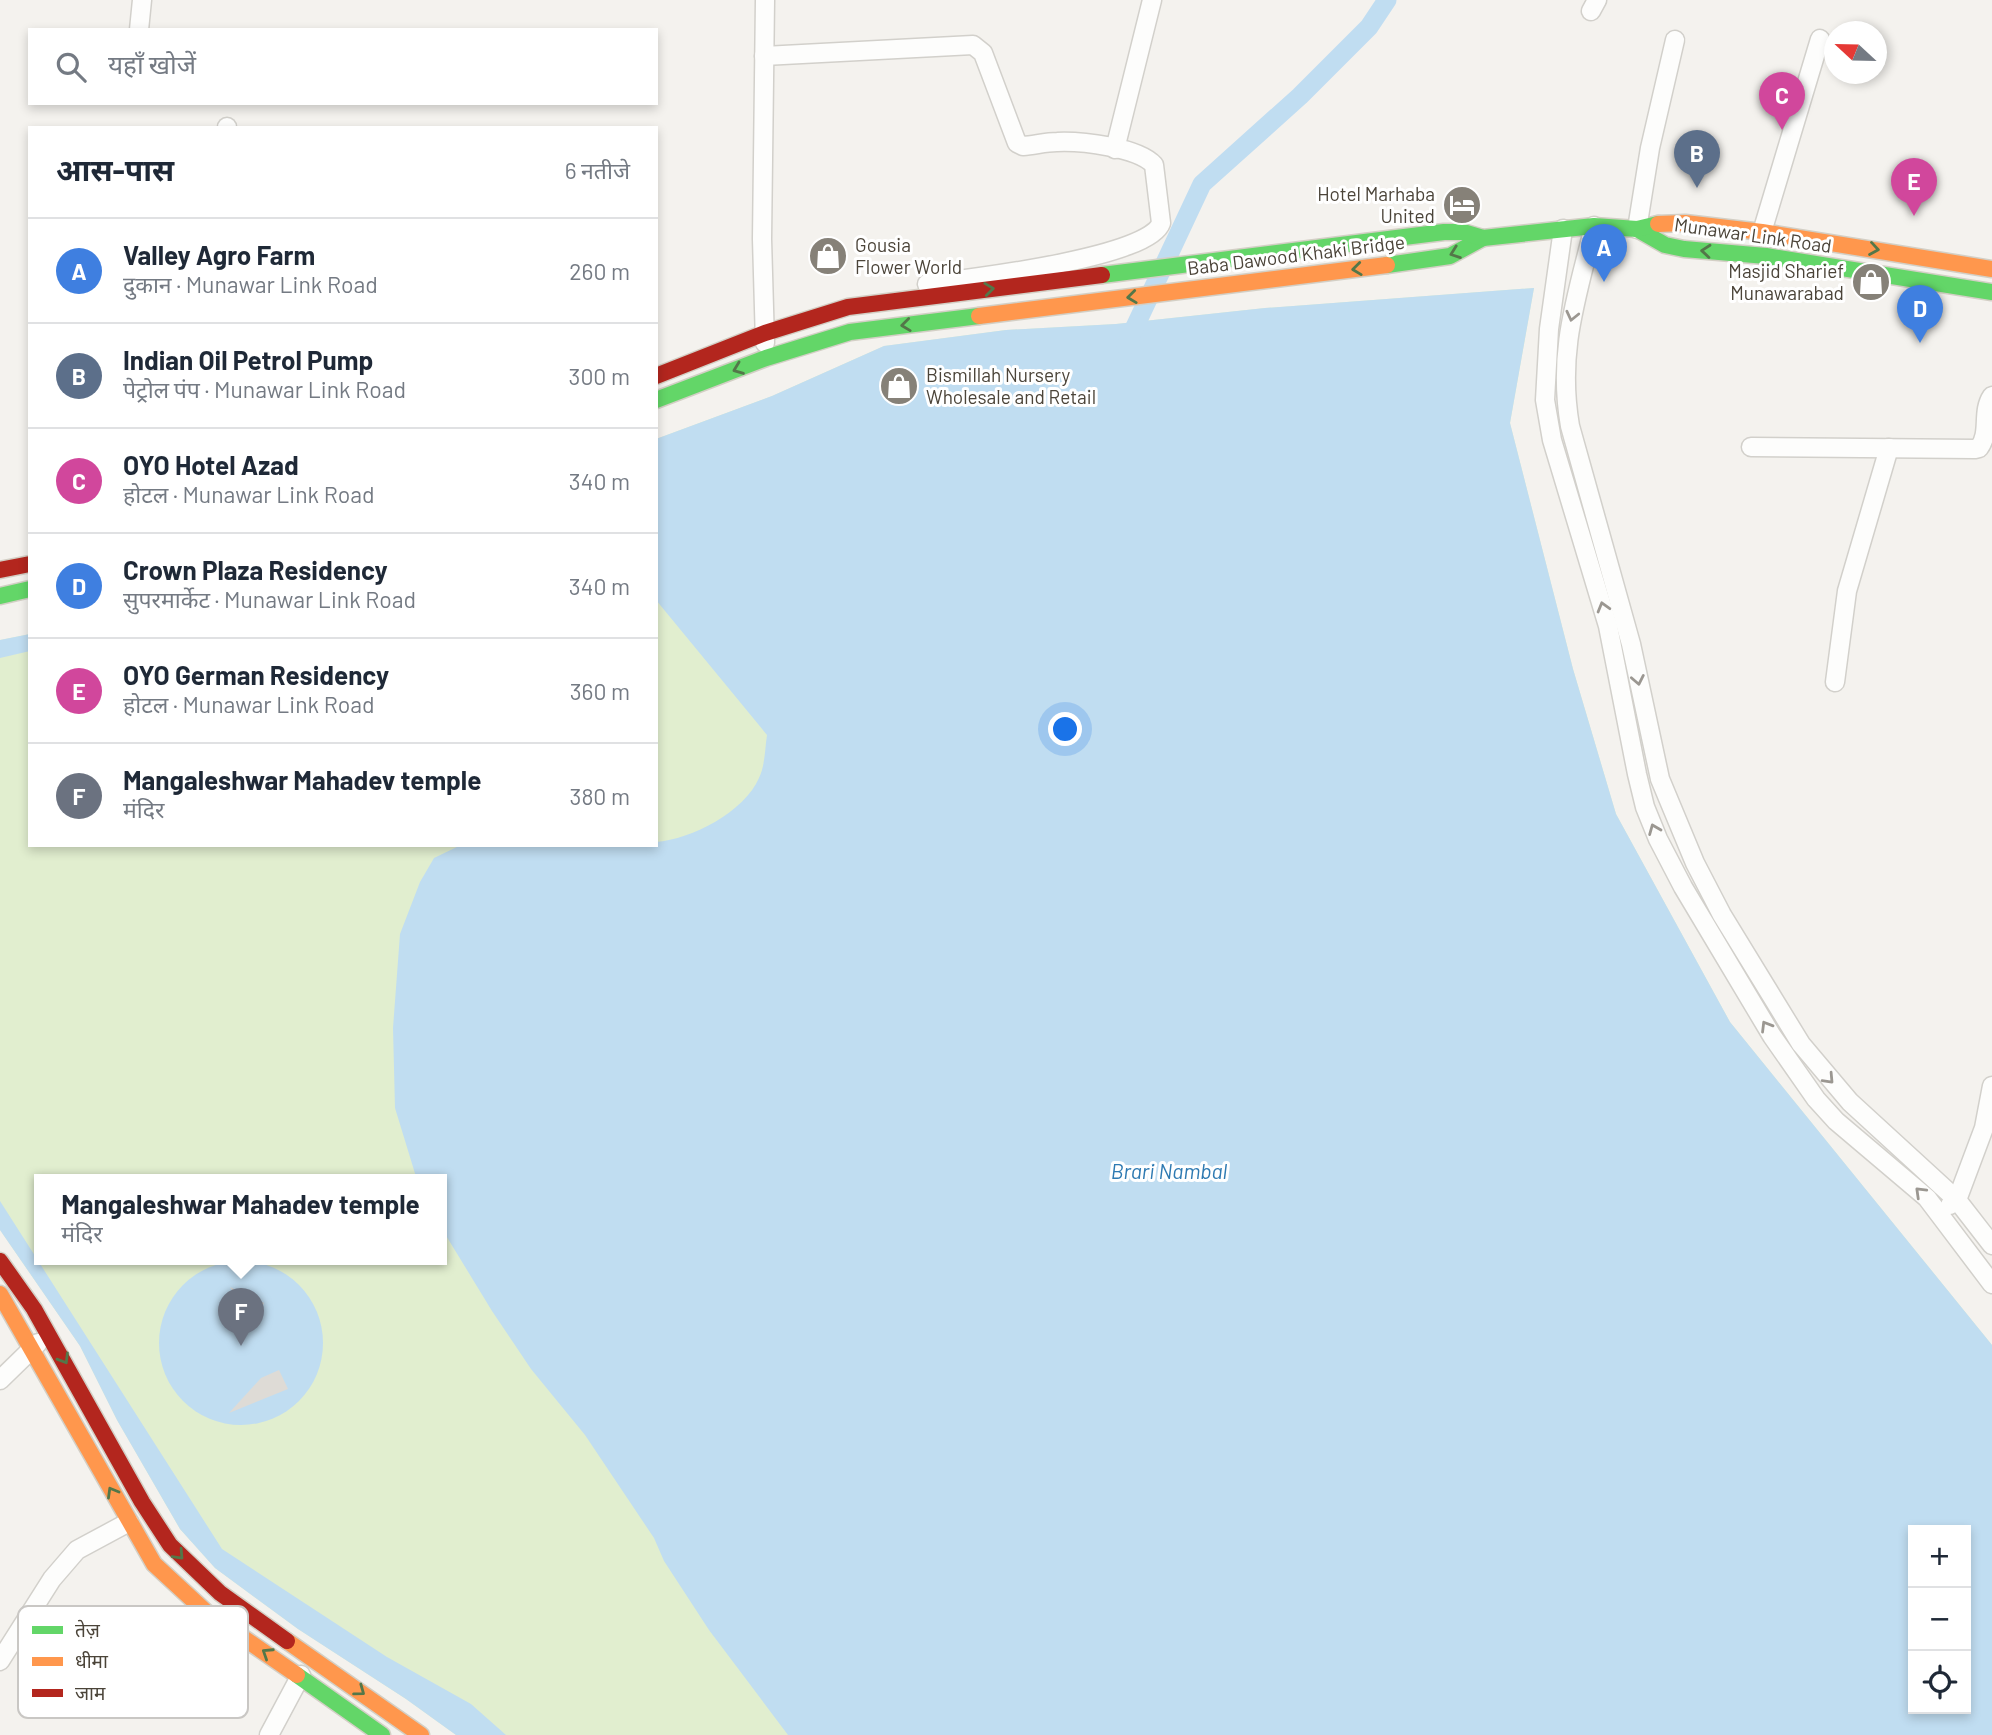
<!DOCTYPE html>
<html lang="hi">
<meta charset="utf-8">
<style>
:root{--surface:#fff;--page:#f2f2f3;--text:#1f2937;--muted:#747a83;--line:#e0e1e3;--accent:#868178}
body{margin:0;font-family:Barlow,"Noto Sans Devanagari",sans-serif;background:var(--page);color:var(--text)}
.controls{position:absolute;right:21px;bottom:21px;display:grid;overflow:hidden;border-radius:0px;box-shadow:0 4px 10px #0003}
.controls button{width:63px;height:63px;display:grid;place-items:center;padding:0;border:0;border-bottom:2px solid var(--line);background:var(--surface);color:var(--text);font:35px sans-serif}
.compass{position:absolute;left:1824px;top:21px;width:63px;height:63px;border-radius:50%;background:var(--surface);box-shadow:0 4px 10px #0003;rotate:292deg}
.you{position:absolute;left:1066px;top:730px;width:24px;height:24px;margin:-18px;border:5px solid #fff;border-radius:50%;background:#1a73e8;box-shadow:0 0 0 10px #1a73e833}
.badge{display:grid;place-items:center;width:46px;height:46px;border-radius:50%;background:var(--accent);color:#fff;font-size:23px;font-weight:700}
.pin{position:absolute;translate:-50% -58px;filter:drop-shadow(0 2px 4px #0008)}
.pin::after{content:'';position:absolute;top:37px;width:24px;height:21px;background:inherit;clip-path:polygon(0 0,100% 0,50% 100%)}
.popup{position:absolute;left:34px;top:1174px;width:413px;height:91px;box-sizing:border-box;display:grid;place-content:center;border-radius:0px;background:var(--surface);filter:drop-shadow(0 2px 5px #0005);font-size:23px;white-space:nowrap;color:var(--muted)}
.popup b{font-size:26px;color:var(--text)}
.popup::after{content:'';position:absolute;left:50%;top:100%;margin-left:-14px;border:14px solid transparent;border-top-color:var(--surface)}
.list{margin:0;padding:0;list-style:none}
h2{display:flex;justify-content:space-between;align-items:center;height:91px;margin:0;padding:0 28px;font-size:30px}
h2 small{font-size:23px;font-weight:400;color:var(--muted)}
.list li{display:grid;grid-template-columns:46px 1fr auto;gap:21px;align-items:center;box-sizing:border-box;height:105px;padding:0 28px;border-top:2px solid var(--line)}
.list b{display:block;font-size:26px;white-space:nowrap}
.list p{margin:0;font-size:23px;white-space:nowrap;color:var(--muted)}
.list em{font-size:23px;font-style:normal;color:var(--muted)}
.icon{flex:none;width:38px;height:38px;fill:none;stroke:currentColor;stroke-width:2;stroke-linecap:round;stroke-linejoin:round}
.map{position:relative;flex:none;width:1992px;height:1735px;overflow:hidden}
.search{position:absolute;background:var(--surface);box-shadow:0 4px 10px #0003;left:28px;top:28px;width:630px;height:77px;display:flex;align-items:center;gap:18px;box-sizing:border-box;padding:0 24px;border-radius:0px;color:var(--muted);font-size:26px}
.panel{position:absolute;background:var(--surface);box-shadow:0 4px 10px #0003;left:28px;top:126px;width:630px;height:721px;border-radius:0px}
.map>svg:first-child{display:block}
.green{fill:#e1eecf;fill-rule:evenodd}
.water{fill:#c0ddf1;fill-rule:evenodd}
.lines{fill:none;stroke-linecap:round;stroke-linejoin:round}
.canal{stroke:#c0ddf1;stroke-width:19}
.building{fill:#dedbd6}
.street-casing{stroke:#d2d0cb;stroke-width:21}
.fast-casing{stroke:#d3cfc5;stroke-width:19}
.slow-casing{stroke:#d3cfc5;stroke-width:19}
.jam-casing{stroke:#d3cfc5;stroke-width:19}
.street{stroke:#fdfdfc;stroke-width:18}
.fast{stroke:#63d668;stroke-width:16}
.slow{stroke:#ff974d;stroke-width:16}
.jam{stroke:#b3261e;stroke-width:16}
.oneway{stroke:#537749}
.oneway2{stroke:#9b9791}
.labels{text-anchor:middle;stroke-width:6;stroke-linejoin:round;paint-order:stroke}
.poi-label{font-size:19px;fill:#4b4439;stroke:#fff;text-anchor:end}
.street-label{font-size:19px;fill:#4b4439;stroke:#fff}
.water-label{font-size:21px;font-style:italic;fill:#2e7ab2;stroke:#fff}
.key{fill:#fff;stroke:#c9c7c4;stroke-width:2}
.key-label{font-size:19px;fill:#4b4439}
</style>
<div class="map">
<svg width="1992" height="1735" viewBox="0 0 1992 1735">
<rect width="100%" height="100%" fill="#f4f2ee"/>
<path class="green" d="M1534 288 1510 423 1573 669 1616 814 1730 1022 1992 1345V1735H456L406 1699 298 1629 215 1568 180 1529 117 1420 80 1346 0 1230V640L30 634V845H656V439L772 396 884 346 1006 330 1116 324 1265 308ZM40 1180H442V1260H40ZM1913 1530H1966V1709H1913Z"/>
<g class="water">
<path d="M1534 288 1510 423 1573 669 1616 814 1730 1022 1992 1345V1735H788L709 1630 664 1561 654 1538 585 1435 531 1369 492 1311 442 1229V1180H417L395 1108 393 1028 400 934 420 882 434 858 461 845H656V842C692 839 744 812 759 778 765 766 765 748 767 735L656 600V439L772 396 884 346 1006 330 1116 324 1265 308ZM1913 1530H1966V1709H1913Z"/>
<path d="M30 634V651L0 658V640Z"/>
<path d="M0 1201 222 1549 387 1657 471 1704 506 1735H456L406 1699 298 1629 215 1568 180 1529 117 1420 80 1346 0 1230Z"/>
<circle cx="241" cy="1343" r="82"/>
</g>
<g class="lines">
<path class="canal" d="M1126 346 1202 184 1300 96 1369 27 1387 0"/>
</g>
<g class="building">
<path d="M230 1287 264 1303 253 1325 246 1313 243 1318 226 1310 234 1293Z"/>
<path d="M279 1370 288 1389 229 1413 261 1378Z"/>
</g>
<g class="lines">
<defs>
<g id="street">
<path d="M1591 11 1597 0"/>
<path d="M139 30 142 0"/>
<path d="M764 56 973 45 983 53 1017 143 1023 146C1035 145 1046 142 1057 142 1081 141 1138 147 1154 165L1161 223C1149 258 966 279 927 284"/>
<path d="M227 127V128"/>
<path d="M1115 149 1152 0"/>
<path d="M1594 226C1577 297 1557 351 1570 426L1631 644 1660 779 1695 863 1722 915 1801 1044 1850 1102 1957 1200 1992 1245"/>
<path d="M1563 229 1549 329 1545 400 1552 440 1608 626 1637 774 1645 807 1658 839 1683 887 1772 1036 1816 1099 1836 1121 1927 1198 1992 1284"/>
<path d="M1637 229 1650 148 1675 40"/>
<path d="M1762 232 1820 39"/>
<path d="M765 343 762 239 765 0"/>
<path d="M1751 447 1975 449 1979 448C1991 432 1981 412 1992 396"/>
<path d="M1835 682 1847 591 1889 448"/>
<path d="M1950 1205 1957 1200 1984 1128 1992 1086"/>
<path d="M0 1380 38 1343"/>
<path d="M0 1661 52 1579 77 1550 129 1522"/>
<path d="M269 1735 301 1675"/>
</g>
<g id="fast">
<path d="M1637 229 1665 245 1684 249 1766 256 1992 292"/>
<path d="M1387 265 1450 256 1483 238"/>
<path d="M1102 275 1444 232H1463L1483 238 1594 226 1637 229 1658 224"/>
<path d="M656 400 766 358 850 332 979 316"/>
<path d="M0 596 30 589"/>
<path d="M297 1675 382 1735"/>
</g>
<g id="slow">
<path d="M1658 224 1685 223 1762 232 1992 269"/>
<path d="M979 316 1387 265"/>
<path d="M0 1294 154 1564 206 1612 297 1675"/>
<path d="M287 1641 421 1735"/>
</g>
<g id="jam">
<path d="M656 376 765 333 848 307 1102 275"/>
<path d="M0 570 30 564"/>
<path d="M0 1261 34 1309 142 1502 170 1545 220 1593 287 1641"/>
</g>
</defs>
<use href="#street" class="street-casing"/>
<use href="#fast" class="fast-casing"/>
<use href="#slow" class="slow-casing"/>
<use href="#jam" class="jam-casing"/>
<use href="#street" class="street"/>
<use href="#fast" class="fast"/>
<use href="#slow" class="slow"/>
<use href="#jam" class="jam"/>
</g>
<defs><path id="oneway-chevron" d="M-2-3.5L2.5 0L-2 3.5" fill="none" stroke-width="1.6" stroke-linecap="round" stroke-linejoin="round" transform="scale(1.75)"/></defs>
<g class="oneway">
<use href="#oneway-chevron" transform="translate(1874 249) rotate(9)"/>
<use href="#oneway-chevron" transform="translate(1706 251) rotate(-175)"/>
<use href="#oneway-chevron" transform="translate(1455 253) rotate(160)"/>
<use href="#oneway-chevron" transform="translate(1357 269) rotate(173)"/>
<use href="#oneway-chevron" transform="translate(989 289) rotate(-7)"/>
<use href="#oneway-chevron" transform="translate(1132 297) rotate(173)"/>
<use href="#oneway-chevron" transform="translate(906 325) rotate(173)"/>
<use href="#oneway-chevron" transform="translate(738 369) rotate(159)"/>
<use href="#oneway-chevron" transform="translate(64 1359) rotate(59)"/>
<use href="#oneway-chevron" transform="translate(112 1492) rotate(-120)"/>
<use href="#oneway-chevron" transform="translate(179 1555) rotate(47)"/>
<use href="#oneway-chevron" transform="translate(267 1653) rotate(-147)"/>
<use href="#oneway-chevron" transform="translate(360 1691) rotate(36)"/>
</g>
<g class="oneway2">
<use href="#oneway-chevron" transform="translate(1572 316) rotate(103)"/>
<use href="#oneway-chevron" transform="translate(1603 607) rotate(-106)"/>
<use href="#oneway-chevron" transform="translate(1638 680) rotate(79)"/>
<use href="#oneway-chevron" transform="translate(1654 829) rotate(-112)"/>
<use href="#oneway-chevron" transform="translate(1766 1026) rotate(-121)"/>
<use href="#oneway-chevron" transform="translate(1829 1079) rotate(47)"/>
<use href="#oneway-chevron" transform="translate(1920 1192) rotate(-136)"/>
</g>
<defs>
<symbol id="hotel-disc" viewBox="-11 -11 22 22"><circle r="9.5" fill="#868178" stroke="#fff"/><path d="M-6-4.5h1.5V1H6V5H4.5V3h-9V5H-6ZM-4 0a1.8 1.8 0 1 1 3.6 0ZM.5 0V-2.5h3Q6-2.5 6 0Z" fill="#fff"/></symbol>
<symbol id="shop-disc" viewBox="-11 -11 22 22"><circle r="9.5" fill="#868178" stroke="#fff"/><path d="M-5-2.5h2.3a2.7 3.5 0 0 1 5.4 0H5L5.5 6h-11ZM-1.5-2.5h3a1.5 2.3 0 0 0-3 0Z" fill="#fff"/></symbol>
</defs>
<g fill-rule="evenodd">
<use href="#hotel-disc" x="1440" y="183" width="44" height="44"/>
<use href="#shop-disc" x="806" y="234" width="44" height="44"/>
<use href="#shop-disc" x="1849" y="260" width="44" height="44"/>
<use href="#shop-disc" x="877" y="364" width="44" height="44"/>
</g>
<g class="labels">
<g class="poi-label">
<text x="1435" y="201">Hotel Marhaba<tspan x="1435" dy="22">United</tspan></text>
<text x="855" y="252" text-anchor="start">Gousia<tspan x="855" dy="22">Flower World</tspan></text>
<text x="1844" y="278">Masjid Sharief<tspan x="1844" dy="22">Munawarabad</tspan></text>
<text x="926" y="382" text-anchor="start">Bismillah Nursery<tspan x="926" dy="22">Wholesale and Retail</tspan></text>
</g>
<g class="street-label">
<text transform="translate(1753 235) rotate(8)" y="7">Munawar Link Road</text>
<text transform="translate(1296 255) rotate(-7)" y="7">Baba Dawood Khaki Bridge</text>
</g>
<g class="water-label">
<text x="1169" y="1179">Brari Nambal</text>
</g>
</g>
<rect x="18" y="1606" width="230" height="112" rx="10" class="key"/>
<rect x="32" y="1626" width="31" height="8" fill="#63d668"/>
<rect x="32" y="1657" width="31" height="9" fill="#ff974d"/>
<rect x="32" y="1689" width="31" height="8" fill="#b3261e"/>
<g class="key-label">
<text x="75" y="1637">तेज़</text>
<text x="75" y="1668">धीमा</text>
<text x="75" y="1700">जाम</text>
</g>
</svg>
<div class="controls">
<button>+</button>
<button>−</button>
<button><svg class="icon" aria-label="locate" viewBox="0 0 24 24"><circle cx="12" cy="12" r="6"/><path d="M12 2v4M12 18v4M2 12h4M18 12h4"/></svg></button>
</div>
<svg class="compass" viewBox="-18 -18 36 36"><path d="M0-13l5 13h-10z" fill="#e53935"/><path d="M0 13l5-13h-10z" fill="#747a83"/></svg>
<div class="you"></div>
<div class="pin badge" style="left:1604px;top:282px;background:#3f7fe0">A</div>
<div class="pin badge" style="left:1697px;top:188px;background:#5c6f8a">B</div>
<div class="pin badge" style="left:1782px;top:130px;background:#d1479c">C</div>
<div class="pin badge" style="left:1920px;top:343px;background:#3f7fe0">D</div>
<div class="pin badge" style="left:1914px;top:216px;background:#d1479c">E</div>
<div class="pin badge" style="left:241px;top:1346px;background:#6b7280">F</div>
<div class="popup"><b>Mangaleshwar Mahadev temple</b>मंदिर</div>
<div class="search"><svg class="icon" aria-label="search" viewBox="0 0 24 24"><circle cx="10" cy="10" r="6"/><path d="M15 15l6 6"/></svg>यहाँ खोजें</div>
<section class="panel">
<h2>आस-पास<small>6 नतीजे</small></h2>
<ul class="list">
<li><span class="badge" style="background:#3f7fe0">A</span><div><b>Valley Agro Farm</b><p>दुकान · Munawar Link Road</p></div><em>260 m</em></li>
<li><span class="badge" style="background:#5c6f8a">B</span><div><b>Indian Oil Petrol Pump</b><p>पेट्रोल पंप · Munawar Link Road</p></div><em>300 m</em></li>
<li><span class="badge" style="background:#d1479c">C</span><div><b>OYO Hotel Azad</b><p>होटल · Munawar Link Road</p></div><em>340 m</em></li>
<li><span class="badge" style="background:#3f7fe0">D</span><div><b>Crown Plaza Residency</b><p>सुपरमार्केट · Munawar Link Road</p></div><em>340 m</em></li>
<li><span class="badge" style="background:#d1479c">E</span><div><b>OYO German Residency</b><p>होटल · Munawar Link Road</p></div><em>360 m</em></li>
<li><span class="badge" style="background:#6b7280">F</span><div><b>Mangaleshwar Mahadev temple</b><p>मंदिर</p></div><em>380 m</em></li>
</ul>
</section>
</div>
